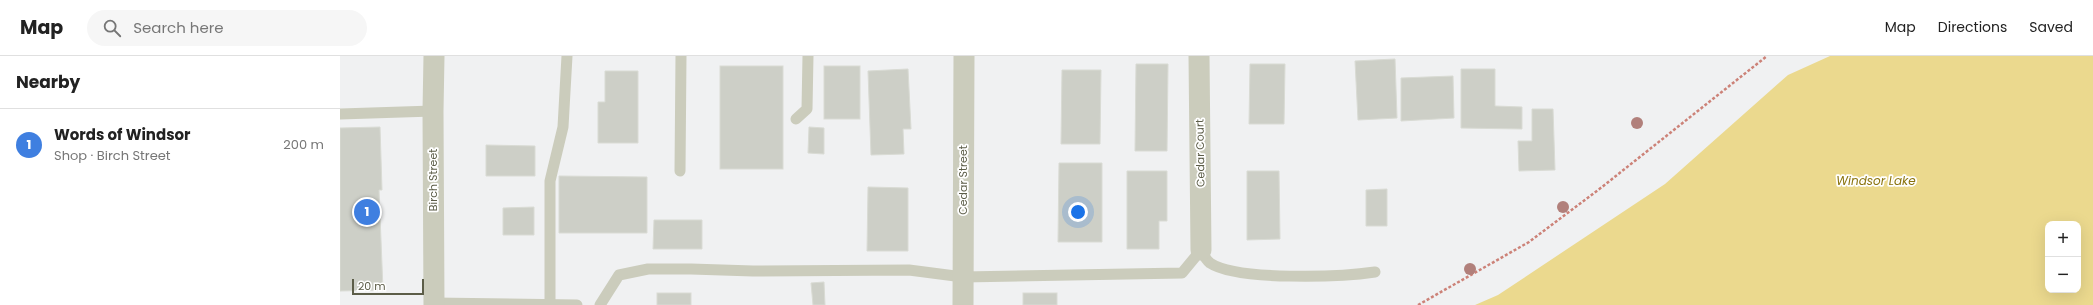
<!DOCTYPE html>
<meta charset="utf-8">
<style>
:root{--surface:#fff;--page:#f6f6f6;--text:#222;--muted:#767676;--line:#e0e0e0;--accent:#697720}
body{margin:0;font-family:Poppins,sans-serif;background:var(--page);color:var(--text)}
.controls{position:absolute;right:12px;bottom:12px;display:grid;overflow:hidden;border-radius:8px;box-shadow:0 4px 16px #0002}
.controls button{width:36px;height:36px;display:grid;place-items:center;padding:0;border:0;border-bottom:1px solid var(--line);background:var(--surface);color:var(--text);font:20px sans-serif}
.scale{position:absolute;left:12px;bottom:10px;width:72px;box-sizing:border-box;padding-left:4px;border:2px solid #5c5d48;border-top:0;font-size:11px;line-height:14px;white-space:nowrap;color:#5c5d48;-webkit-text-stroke:3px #fff;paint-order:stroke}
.you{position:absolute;left:738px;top:156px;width:14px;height:14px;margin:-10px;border:3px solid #fff;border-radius:50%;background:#1a73e8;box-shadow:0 0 0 6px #1a73e833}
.badge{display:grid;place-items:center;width:26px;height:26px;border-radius:50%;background:var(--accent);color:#fff;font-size:13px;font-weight:700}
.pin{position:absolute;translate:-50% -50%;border:2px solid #fff;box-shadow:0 1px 4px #0006}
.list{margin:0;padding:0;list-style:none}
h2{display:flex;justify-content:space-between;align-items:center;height:52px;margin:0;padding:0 16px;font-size:17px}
h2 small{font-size:13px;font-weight:400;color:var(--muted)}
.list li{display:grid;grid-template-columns:26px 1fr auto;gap:12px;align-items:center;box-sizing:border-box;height:72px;padding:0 16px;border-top:1px solid var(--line)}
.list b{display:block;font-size:15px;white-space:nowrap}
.list p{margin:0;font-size:13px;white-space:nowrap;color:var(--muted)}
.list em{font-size:13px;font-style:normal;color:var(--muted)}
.icon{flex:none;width:22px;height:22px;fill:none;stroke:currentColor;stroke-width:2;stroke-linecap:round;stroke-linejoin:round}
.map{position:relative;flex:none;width:1753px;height:249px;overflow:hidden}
header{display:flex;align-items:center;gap:24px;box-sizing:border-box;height:56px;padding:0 20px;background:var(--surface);border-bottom:1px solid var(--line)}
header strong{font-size:19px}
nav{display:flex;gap:22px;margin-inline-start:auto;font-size:14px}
.search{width:280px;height:36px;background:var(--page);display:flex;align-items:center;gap:10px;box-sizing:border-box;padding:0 14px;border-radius:22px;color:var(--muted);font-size:15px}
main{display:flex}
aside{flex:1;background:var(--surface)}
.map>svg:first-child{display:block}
.water{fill:#ebd98e;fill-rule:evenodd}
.building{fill:#cdcfc7;stroke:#d9dbd4}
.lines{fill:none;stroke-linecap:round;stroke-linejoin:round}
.path{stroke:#cc8278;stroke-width:2.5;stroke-dasharray:3 2;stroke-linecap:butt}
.service{stroke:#cbccbc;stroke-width:11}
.minor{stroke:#cbccbc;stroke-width:21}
.tree{fill:#b1807b}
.labels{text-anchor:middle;stroke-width:3.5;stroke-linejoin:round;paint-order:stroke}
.street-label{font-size:11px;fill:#5c5d48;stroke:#fff}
.water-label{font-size:12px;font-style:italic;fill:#8b740f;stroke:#fff}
</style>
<header>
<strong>Map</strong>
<div class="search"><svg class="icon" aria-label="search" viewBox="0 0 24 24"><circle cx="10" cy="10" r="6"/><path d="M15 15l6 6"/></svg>Search here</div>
<nav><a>Map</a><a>Directions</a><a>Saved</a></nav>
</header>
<main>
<aside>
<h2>Nearby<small></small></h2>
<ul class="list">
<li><span class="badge" style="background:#3f7fe0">1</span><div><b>Words of Windsor</b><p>Shop · Birch Street</p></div><em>200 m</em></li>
</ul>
</aside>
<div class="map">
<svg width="1753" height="249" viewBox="0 0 1753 249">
<rect width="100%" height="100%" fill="#f0f1f2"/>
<path class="water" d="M1490 0H1753V249H1135L1158 239 1325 128 1448 19ZM1708 168H1738V234H1708Z"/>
<g class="building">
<path d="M1055 3 1057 62 1018 64 1015 5Z"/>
<path d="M796 8H828L827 95H795Z"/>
<path d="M910 8H945L944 68H909Z"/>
<rect x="380" y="10" width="63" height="103"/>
<rect x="484" y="10" width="36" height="53"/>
<path d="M568 13 571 73H563L564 98 531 99 528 15Z"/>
<path d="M1121 13H1155V50L1182 51V73L1121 72Z"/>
<path d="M722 14H761L760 88H721Z"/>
<path d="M265 15H298V87H258V46H265Z"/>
<path d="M1113 20 1114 62 1061 65V22Z"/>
<path d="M1192 53H1213L1215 114 1179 115 1178 85H1192Z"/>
<path d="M40 71 42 134H39L43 234 0 235V72Z"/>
<path d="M469 71 484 72V98L468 97Z"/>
<path d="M146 89 195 90V120H146Z"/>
<path d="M719 107H762V186H718Z"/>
<path d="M787 115H827V165H819V193H787Z"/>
<path d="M907 115H939L940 183 907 184Z"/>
<path d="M219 120 307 121V177H219Z"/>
<path d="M528 131 568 132V195H527Z"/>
<path d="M1047 133V170H1026V134Z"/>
<path d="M194 151V179H163V152Z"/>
<path d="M314 164H362V193H313Z"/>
<path d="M484 226 485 249H473L471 227Z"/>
<rect x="317" y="237" width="34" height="12"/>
<rect x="683" y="237" width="34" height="12"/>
</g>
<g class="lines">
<path class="path" d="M1078 249 1189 186 1262 131 1427 0"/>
<g class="service">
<path d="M0 58 93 55"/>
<path d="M456 63 467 53 468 0"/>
<path d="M340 115 341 0"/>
<path d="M94 247 237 249"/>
<path d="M210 248V125L223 71 227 0"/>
<path d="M260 249 279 219 308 213H351L413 215 569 214 623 221 842 217 861 194C863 198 866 204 870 207 897 225 1001 221 1035 216"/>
</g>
<g class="minor">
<path d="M859 0 861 194"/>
<path d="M94 249 93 55 94 0"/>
<path d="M623 249 624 0"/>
</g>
</g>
<g class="tree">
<circle cx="1297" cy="67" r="6"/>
<circle cx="1223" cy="151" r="6"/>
<circle cx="1130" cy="213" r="6"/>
</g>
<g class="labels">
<g class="street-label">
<text transform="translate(860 97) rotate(-91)" y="4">Cedar Court</text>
<text transform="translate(93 124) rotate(-90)" y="4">Birch Street</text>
<text transform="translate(623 124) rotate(-90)" y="4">Cedar Street</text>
</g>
<g class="water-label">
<text x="1536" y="129">Windsor Lake</text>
</g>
</g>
</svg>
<div class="controls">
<button>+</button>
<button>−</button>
</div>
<div class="scale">20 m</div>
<div class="you"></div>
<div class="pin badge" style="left:27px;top:156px;background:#3f7fe0">1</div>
</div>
</main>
